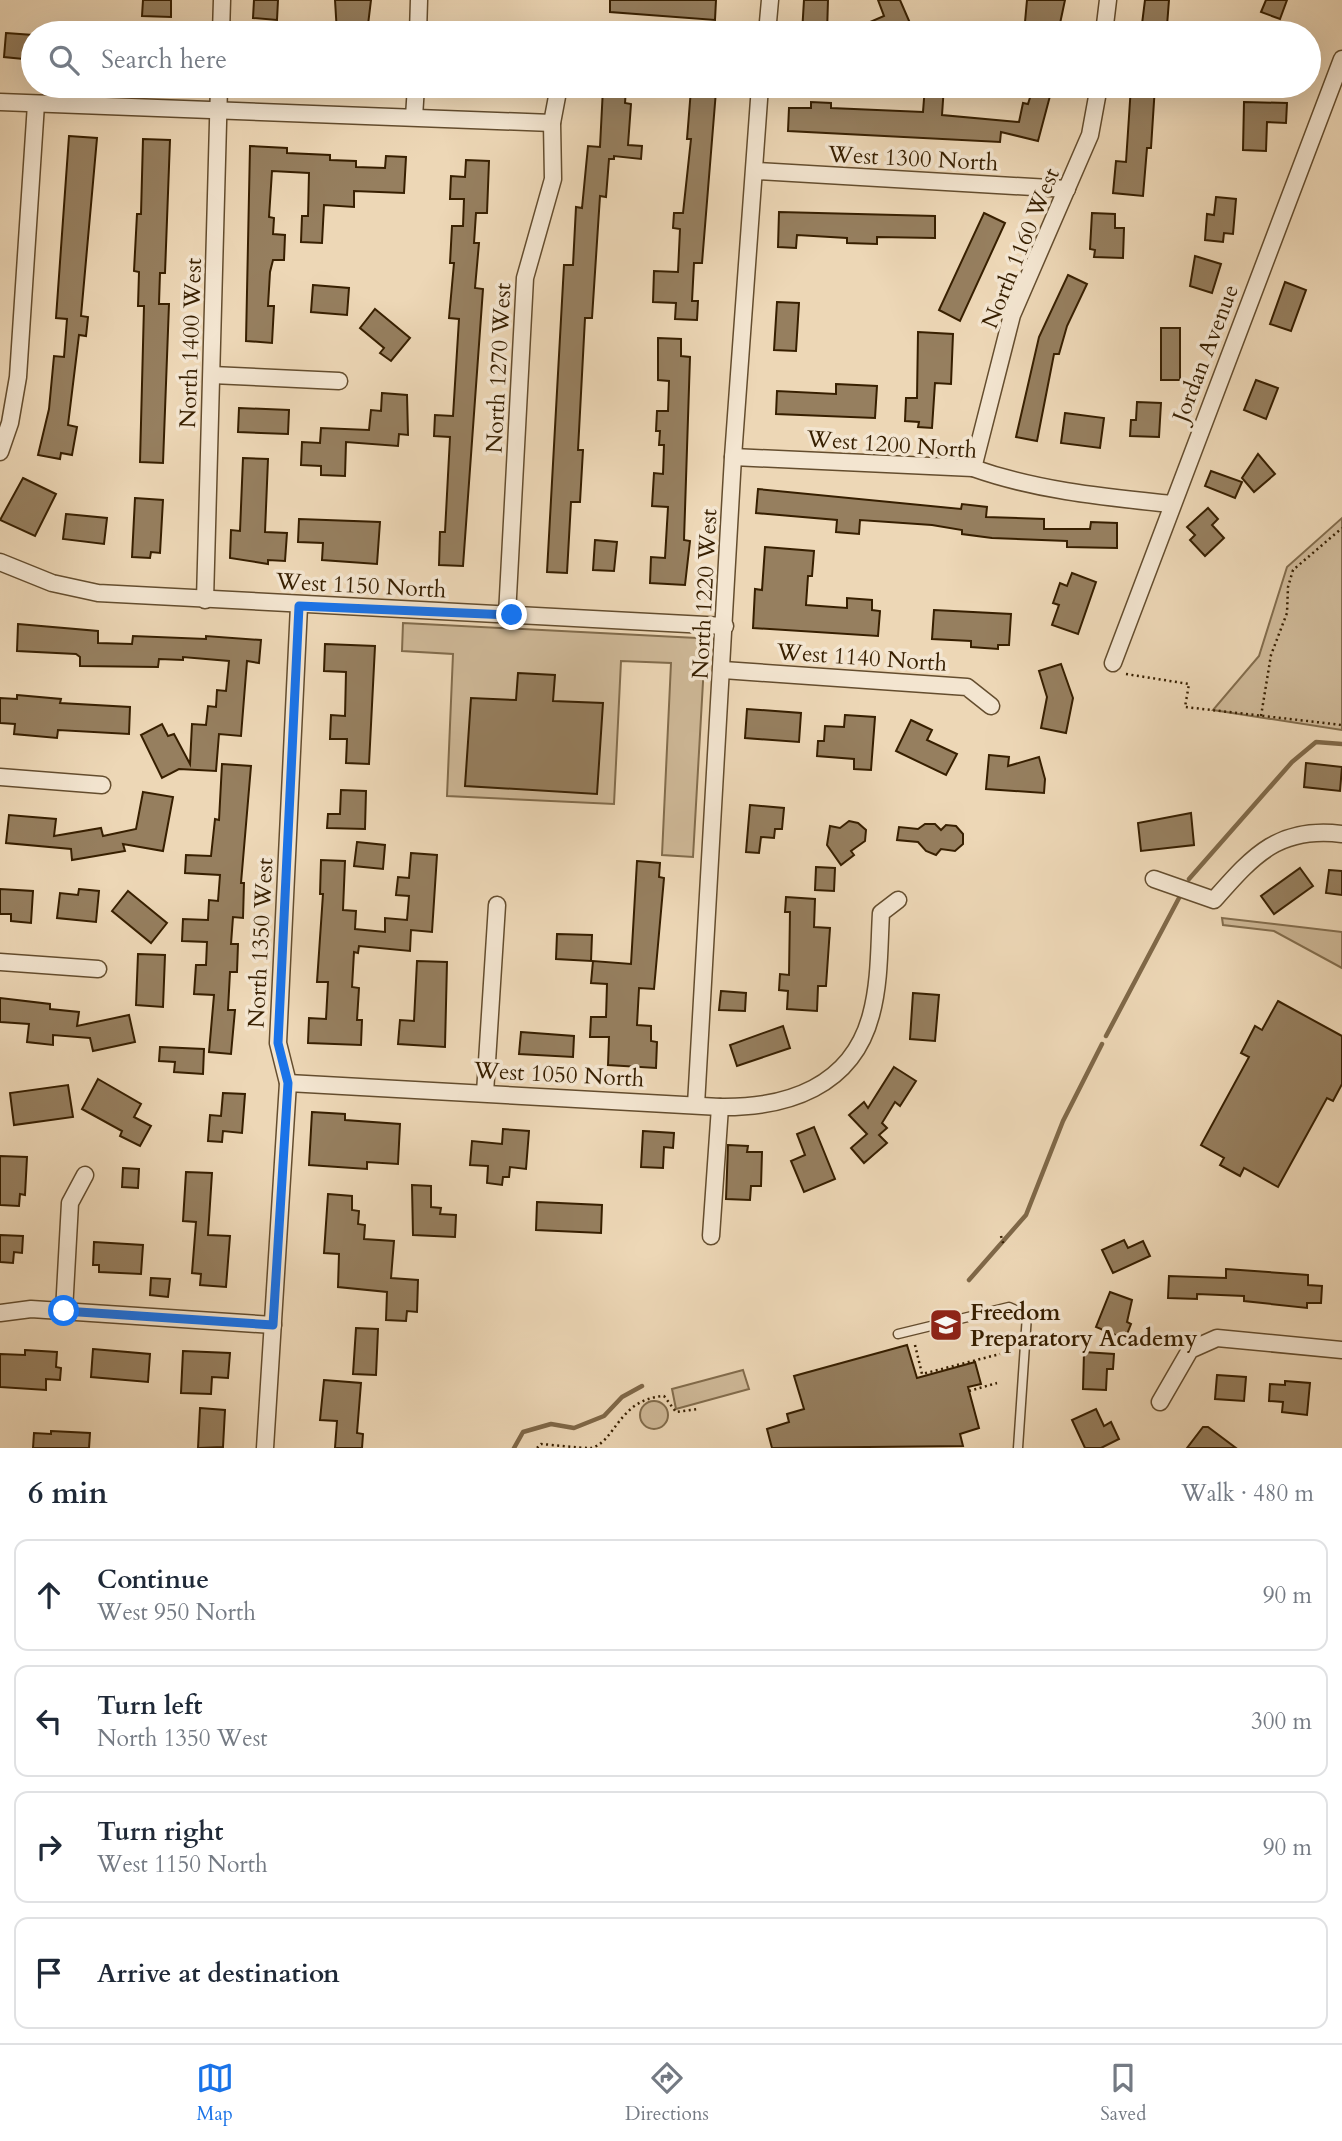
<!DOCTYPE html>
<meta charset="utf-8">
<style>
:root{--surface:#fff;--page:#f6f6f7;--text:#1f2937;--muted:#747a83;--line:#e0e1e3;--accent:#1a73e8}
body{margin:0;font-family:Cardo,serif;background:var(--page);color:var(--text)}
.stop{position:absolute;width:21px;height:21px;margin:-16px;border:5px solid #1a73e8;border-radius:50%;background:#fff}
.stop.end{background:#1a73e8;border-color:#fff;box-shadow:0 2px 7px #0008}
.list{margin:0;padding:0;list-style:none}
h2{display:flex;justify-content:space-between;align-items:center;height:91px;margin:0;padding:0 28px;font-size:30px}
h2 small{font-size:23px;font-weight:400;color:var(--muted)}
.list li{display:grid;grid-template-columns:46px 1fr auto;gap:21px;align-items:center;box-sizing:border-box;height:112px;margin:0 14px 14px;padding:0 14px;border:2px solid var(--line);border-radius:14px}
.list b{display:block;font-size:26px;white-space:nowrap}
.list p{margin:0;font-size:23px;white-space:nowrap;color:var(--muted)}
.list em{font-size:23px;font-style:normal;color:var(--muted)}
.icon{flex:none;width:38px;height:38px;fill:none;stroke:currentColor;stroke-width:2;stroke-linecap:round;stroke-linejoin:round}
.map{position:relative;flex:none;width:1342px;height:1448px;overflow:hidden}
.search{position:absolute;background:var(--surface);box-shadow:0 7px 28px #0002;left:21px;right:21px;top:21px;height:77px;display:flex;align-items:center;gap:18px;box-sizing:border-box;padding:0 24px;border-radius:38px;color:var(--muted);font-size:26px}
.sheet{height:595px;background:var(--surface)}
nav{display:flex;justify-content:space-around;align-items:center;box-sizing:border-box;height:98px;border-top:2px solid var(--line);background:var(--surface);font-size:19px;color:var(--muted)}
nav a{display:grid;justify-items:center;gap:4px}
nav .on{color:var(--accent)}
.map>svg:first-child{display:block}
.green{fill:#ceb897;stroke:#826c4c;stroke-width:2}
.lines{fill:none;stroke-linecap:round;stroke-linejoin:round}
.stream{stroke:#7f6848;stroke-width:4.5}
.building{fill:#967f5f;stroke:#371f00;stroke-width:2}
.lane-casing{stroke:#644d2e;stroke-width:11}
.street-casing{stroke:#644d2e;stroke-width:19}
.path{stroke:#371f00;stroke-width:2.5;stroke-dasharray:2 3.5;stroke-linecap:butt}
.lane{stroke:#f3e5d0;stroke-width:8}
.street{stroke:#f3e5d0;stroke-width:16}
.route{stroke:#1a73e8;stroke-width:9}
.labels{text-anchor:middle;stroke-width:7;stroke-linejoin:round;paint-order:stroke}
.street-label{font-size:23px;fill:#371f00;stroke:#f3e5d0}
.poi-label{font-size:23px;font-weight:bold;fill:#371f00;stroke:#f3e5d0;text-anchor:start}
</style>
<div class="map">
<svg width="1342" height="1448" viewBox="0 0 1342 1448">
<rect width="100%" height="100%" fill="#edd7b6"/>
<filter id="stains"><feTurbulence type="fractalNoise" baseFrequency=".00286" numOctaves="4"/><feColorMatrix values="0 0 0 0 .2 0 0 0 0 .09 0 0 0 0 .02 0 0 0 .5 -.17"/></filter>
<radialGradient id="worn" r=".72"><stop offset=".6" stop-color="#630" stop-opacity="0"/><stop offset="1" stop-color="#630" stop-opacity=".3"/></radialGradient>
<g class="green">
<path d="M1342 518V730L1213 710 1259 656 1287 567Z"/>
<path d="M403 623 697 638 705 647 693 857 662 855 671 663 621 661 614 804 447 796 453 654 402 651Z"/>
<path d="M1222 918 1342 932V968L1274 931 1223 925Z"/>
<path d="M743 1370 749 1389 676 1409 672 1389Z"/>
<circle cx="654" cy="1415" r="14"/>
</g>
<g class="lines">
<g class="stream">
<path d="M1189 879 1292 762 1316 742 1342 744"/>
<path d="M1106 1036 1179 898"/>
<path d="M969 1280 1026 1215 1063 1121 1102 1044"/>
<path d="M514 1448 523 1432 551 1424 574 1428 604 1416 622 1397 642 1386"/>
</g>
</g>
<g class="building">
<path d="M143 0H171V17L142 16Z"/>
<path d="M254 0H278L277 20 253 18Z"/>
<path d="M335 0H371L367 33H337Z"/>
<path d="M610 0H716L715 20 610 12Z"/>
<path d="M804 0H828L827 33H802Z"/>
<path d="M878 0H900L913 30 905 33H875L870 22 884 16Z"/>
<path d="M1027 0H1065L1058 33H1024Z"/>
<path d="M1145 0H1169L1167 26 1142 24Z"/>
<path d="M1266 0H1287L1280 19 1261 12Z"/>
<path d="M6 33 33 35V60L4 57Z"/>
<path d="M925 86H944L942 115 1019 122 1023 103 1028 104 1032 91 1050 96 1038 141 1001 132 1000 142 788 131 789 108H811V102L831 103V108L923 112Z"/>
<path d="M1131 86H1155L1151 148H1147L1143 196 1113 193 1116 161 1126 162Z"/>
<path d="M603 88 626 89 625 103 631 104 628 145 642 146 641 159 614 156V159H609L606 197 600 196 592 318H585L578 450H583L580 502H571L567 573 547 572 564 265H573L576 207 582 208 588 146 600 147Z"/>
<path d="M691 89 716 91 702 263H694L692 301H698L697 320 675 319 676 303 653 302 654 271 678 272 680 229 673 228 674 213H683L691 139H687Z"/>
<path d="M1244 102 1287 103 1286 123 1267 122 1266 151 1243 150Z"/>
<path d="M69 136 97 138 81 316 88 317 86 336 79 335 68 425 77 427 72 455 61 453 60 459 38 455 49 409 54 356 64 357 67 319 56 318Z"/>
<path d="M143 139 170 140 165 273H160L159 304H169L163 463 140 462 144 306H138L139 272 134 271 137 214H141Z"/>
<path d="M250 146 287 148V153L330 155V160L356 161V167L385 168 386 156 406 157 404 193 354 191V207L324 205 322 243 301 242 302 216H308L309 173 272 171 269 217 274 218 273 234 285 235 284 260H273L270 272 268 306H274L272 343 246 341Z"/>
<path d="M466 160 489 161 487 213H476L474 243H479L475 288 483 289 463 566 439 565 440 532H445L450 437 434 436 435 415 453 416 459 319 449 318 454 263H450L452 226H463L464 199H450L451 176 465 177Z"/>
<path d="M1216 197 1236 199 1233 234 1224 233 1223 242 1205 240 1207 214 1214 215Z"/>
<path d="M779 212 935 216V238L877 237V244L847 243V238L797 235 796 248 778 247Z"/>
<path d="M984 213 1005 223 960 321 939 310Z"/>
<path d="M1092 213 1115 214V228H1124L1123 258 1094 257 1095 250 1090 249Z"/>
<path d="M1195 256 1221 264 1212 293 1190 286Z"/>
<path d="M1068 275 1087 284 1067 326 1059 354H1054L1037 441 1016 437 1039 337Z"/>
<path d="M1285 282 1306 290 1291 331 1270 324Z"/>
<path d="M313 285 349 288 347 315 311 312Z"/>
<path d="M777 302 799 303 796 351 774 350Z"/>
<path d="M375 309 410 338 391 361 380 353 384 348 360 328Z"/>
<rect x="1161" y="328" width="19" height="52"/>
<path d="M918 332 953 334 951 384 935 383 932 428 918 427 919 422 905 421 906 398H917Z"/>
<path d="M658 338 681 339V356L690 357 684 540 690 541 685 585 650 583 651 557 665 558 668 507 652 506 654 473 663 474 664 445H659L660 431H656L657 411H668L669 381 658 380Z"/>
<path d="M1256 380 1278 388 1266 419 1244 410Z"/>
<path d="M836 384 877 386 875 418 776 414 777 391 836 394Z"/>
<path d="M382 393 407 395 408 435 399 434 398 446 346 442 345 476 321 475V466L301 465 302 442 320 443 321 428 369 430 371 410 381 411Z"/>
<path d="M1137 402 1161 403 1159 437 1130 436 1131 420H1136Z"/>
<path d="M239 408 289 410 288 434 238 432Z"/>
<path d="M1065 413 1104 418 1100 448 1061 443Z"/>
<path d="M1258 454 1275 474 1254 492 1242 478Z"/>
<path d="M243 458 268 459 265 532 287 533 285 561 268 560V564L230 558 231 530 240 531Z"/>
<path d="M1211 471 1242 482 1235 498 1205 486Z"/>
<path d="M23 478 56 494 35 536 0 520Z"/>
<path d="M758 489 961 509 962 504 987 507 986 517 1044 519V529H1090L1091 522 1117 523V548L1067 547V541L992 538 962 534V530L932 525 860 520 859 534 836 532 837 520 756 513Z"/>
<path d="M135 498 163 500 160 553 151 552 150 558 132 557Z"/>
<path d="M1208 508 1218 519 1212 525 1224 538 1205 556 1190 540 1195 535 1187 527Z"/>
<path d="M66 514 107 518 104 544 63 539Z"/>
<path d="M299 519 380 522 377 564 322 560 323 543 298 542Z"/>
<path d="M595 540 617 542 614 571 593 570Z"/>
<path d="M765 547 814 551 812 576H808L806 605 847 608V598L872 600V610L880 611 878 636 753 628 755 589 762 590Z"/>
<path d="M1072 573 1096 582 1078 634 1052 625 1059 605 1053 603 1060 583 1067 586Z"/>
<path d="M934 610 1011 614 1009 645H998V649L971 647V641L932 639Z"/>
<path d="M18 624 98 631V643L132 644 133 636 206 639V636L261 640 259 663 247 661 241 736 219 734 216 771 179 769 162 778 141 735 162 724 168 736 174 734 190 764 192 724 206 725 208 706 216 707 217 690 226 691 229 661 183 657V660L159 659 158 667 80 666V657L76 654 17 651Z"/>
<path d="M325 644 375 646 369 764 346 763 347 739H330L331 715 345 716 346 672 324 671Z"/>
<path d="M1061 664 1073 698 1066 733 1041 728 1047 697 1039 671Z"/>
<path d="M518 673 555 675 553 701 603 703 597 794 465 786 471 698 516 700Z"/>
<path d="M17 695 61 699 60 703 130 707 129 734 58 730 57 738 14 734 15 724 0 723V698L17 699Z"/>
<path d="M747 709 801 713 799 742 745 738Z"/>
<path d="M845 715 875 717 871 770 854 769V759L817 756 818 741H824L825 726 844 727Z"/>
<path d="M911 720 932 730 927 740 957 754 946 775 896 751Z"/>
<path d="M989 755 1009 757 1008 766 1039 757 1045 779 1044 793 986 789Z"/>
<path d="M1306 763 1342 767 1340 791 1304 787Z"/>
<path d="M222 764 251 766 241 883H244L243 918 233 917 231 944H238L237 972H230L228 1010H235L231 1054 209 1052 214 995 194 994 196 965H206L207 942 182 941 183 919 208 920 209 900 218 901 220 875 185 873 186 855 211 856 215 819 219 820Z"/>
<path d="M341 790 366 791 365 829 327 828 328 814H340Z"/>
<path d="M143 792 173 797 163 851 123 844 125 851 72 860 71 849 6 843 9 815 56 819 54 836 101 828 103 836 136 829Z"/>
<path d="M750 805 784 808 782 829H775L774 838 761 837 759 853 746 852Z"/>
<path d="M1191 813 1194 845 1141 851 1138 823Z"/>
<path d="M849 821 858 823 866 830 865 841 851 851 854 855 841 865 827 845 830 826 840 828Z"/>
<path d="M925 824H935L941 830 946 825 956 826 963 834V844L955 851 941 849 936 855 926 851 918 842 897 840 899 827 918 829Z"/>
<path d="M357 842 385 845 383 869 354 866Z"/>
<path d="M411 853 437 855 432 932 411 930 410 951 359 946 358 953 354 952 352 987 359 988 357 1020H362L361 1045 308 1043 309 1018 326 1019 328 982H317L323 894H320L321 860 345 861 343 910 356 911 355 929 385 932V918L407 920 409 896 396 895 398 877 409 878Z"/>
<path d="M637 861 660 863 659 877 664 878 654 989 639 988 637 1025 651 1026V1041L657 1042 656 1068 608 1065 609 1037H590L591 1017H606L607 984 591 983 593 961 631 964Z"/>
<path d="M816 867 835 868 834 891 815 890Z"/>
<path d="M1300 868 1313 886 1274 914 1261 896Z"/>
<path d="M1329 870 1342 871V895L1326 893Z"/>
<path d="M0 889 33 891 31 923 11 921V914H0Z"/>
<path d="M79 889 99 891 96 922 57 918 60 893 78 895Z"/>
<path d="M128 891 167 923 151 943 112 911Z"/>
<path d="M786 897 815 899 814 927 830 928 826 986H818L817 1011 787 1009 788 991 779 990 780 974 789 975 790 912H785Z"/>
<path d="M557 934 592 935 591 961 556 959Z"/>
<path d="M138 954 165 955 163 1007 136 1005Z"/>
<path d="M417 961 447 962 445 1047 398 1044 400 1020 414 1021Z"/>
<path d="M721 991 746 993 745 1011 719 1010Z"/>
<path d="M913 993 939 995 935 1041 910 1039Z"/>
<path d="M0 998 50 1004V1009L79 1012 77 1026 129 1015 135 1042 93 1051 90 1038 53 1035V1045L27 1042 29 1024 0 1022Z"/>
<path d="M1278 1001 1342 1036V1084L1333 1101 1327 1098 1278 1187 1244 1168 1240 1176 1220 1165 1224 1158 1201 1145 1249 1057 1241 1053 1255 1026 1262 1030Z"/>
<path d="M783 1026 790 1048 737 1066 730 1045Z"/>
<path d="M521 1032 574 1036 573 1057 519 1054Z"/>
<path d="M160 1047 204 1049 203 1074 174 1072 175 1062 159 1061Z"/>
<path d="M894 1067 916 1081 900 1106 895 1102 882 1123 887 1128 879 1135 887 1143 864 1163 851 1148 867 1134 849 1115 864 1102 868 1108Z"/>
<path d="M98 1079 141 1104 134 1117 151 1126 140 1146 120 1136 122 1131 82 1109Z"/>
<path d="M68 1085 73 1117 14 1125 10 1093Z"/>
<path d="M223 1093 245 1094 242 1133 223 1131 222 1142 208 1141 210 1115 221 1116Z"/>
<path d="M312 1112 345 1114V1120L400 1124 398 1164 367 1162V1169L309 1165Z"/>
<path d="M814 1127 835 1179 804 1192 791 1161 805 1155 797 1134Z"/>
<path d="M503 1129 529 1131 526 1169 510 1167 509 1177H503L502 1185 487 1183 488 1166 470 1165 472 1141 502 1144Z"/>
<path d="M643 1131 674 1133 673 1148 664 1147 663 1168 641 1167Z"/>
<path d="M728 1145 748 1146 747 1152H762L761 1186H751L750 1200 726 1199Z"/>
<path d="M0 1156 27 1157 25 1195 20 1194 19 1206 0 1205Z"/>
<path d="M123 1168 139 1169 138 1188 122 1187Z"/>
<path d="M186 1172 212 1173 208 1235 230 1236 226 1287 200 1285 201 1274 192 1273 196 1222 183 1221Z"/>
<path d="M412 1185 431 1186V1207L441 1208 440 1214 456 1215 455 1237 413 1235Z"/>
<path d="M328 1194 352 1196V1210L359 1211 358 1224 365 1225 364 1239 394 1241 391 1278 418 1280 417 1312 407 1311 406 1321 386 1320 387 1292 338 1287 339 1254 324 1253Z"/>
<path d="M537 1202 602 1205 601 1233 536 1230Z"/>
<path d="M0 1235 23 1236 22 1253 14 1252 13 1263 0 1262Z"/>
<path d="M1124 1240 1128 1248 1143 1241 1150 1256 1113 1273 1102 1250Z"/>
<path d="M94 1242 143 1245 141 1274 99 1272V1265H93Z"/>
<path d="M1226 1269 1308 1275V1285L1322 1286 1321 1303H1307V1308L1244 1301V1296L1197 1294V1299L1168 1298 1169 1276 1226 1278Z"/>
<path d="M151 1278 170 1279 168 1297 150 1295Z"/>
<path d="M1110 1292 1132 1300 1127 1322 1131 1324 1125 1339 1096 1327Z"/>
<path d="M356 1328 378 1329 376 1375 353 1374Z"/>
<path d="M907 1345 917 1378 975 1362 981 1384 968 1387 979 1428 960 1434 963 1446 772 1448 767 1429 789 1422 787 1414 804 1409 794 1376Z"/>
<path d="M93 1349 150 1354 148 1382 91 1377Z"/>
<path d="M25 1350 57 1352 56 1367 61 1368 60 1380 46 1379V1390L0 1387V1354L25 1355Z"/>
<path d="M183 1351 230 1353 228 1378 212 1377 211 1394 181 1393Z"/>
<path d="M1084 1352 1114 1354 1113 1369H1107L1106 1390 1083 1389Z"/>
<path d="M1217 1375 1246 1377 1244 1401 1215 1399Z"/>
<path d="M324 1380 361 1383 357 1433 363 1434 362 1448H335L337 1421 320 1420Z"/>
<path d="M1285 1381 1310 1383 1307 1415 1282 1412 1283 1402 1269 1401 1270 1384 1285 1385Z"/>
<path d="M200 1408 225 1410 223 1447 198 1448Z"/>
<path d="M1096 1409 1104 1426 1111 1422 1119 1439 1101 1448H1085L1072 1420Z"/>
<path d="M1203 1427H1208L1236 1448H1187Z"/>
<path d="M51 1431 90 1433 89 1448H33L34 1433 51 1434Z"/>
</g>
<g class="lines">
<defs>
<path id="lane" d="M898 1334 1009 1307 1027 1315 1018 1448"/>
<g id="street">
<path d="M221 33 222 0"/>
<path d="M418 33 419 0"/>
<path d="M767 33 770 0"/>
<path d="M1104 33 1108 0"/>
<path d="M0 102 552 123"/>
<path d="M414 117 416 86"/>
<path d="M756 171 1067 189"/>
<path d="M212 375 339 381"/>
<path d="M0 452 10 423 18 377 36 104"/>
<path d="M733 457 973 468C1038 491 1104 497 1171 504"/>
<path d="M973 468 1012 315 1090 135 1099 86"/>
<path d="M0 562 52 583 98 593 725 626"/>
<path d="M205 600 219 86"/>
<path d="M507 615 525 278 553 179 552 123 559 86"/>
<path d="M1113 663 1342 59"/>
<path d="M723 670 967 687 991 706"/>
<path d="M0 777 102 785"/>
<path d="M1154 879 1214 900C1253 856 1278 826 1342 834"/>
<path d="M0 962 98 969"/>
<path d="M288 1083 720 1107C787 1108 852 1087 871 1015 880 982 879 947 881 913L898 900"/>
<path d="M485 1093 497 905"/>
<path d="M696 1105 733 457 760 86"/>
<path d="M711 1236 720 1107"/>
<path d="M64 1311 70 1203 85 1175"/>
<path d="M0 1313 31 1309 273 1325"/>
<path d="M1160 1402 1190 1350 1217 1338 1342 1350"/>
<path d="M265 1448 288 1083 278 1043 299 606"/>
</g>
</defs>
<use href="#lane" class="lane-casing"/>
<use href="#street" class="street-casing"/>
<g class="path">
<path d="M1126 674 1189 684 1185 707 1342 725"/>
<path d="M1261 716 1271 655 1287 613 1288 587 1293 570 1342 528"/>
<path d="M1001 1236 1004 1246"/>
<path d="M915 1345 922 1374 1000 1354"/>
<path d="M969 1391 997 1383"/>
<path d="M537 1448 541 1444C555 1445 577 1448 591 1448 616 1442 618 1399 664 1396L676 1412 698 1409"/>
</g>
<use href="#lane" class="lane"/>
<use href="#street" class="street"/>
</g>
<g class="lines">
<path class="route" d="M64 1311 273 1325 288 1083 278 1043 299 606 512 615"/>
</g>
<defs>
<symbol id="school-square" viewBox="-11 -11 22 22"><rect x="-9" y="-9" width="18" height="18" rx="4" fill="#8f2418" stroke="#f3e5d0"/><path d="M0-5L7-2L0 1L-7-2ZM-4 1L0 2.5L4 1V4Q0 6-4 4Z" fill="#fff"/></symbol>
</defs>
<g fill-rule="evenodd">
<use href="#school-square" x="927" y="1306" width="38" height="38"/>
</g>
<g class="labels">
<g class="street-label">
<text transform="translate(913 158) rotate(3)" y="8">West 1300 North</text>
<text transform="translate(1020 248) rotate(-68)" y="8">North 1160 West</text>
<text transform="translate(190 343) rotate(-88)" y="8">North 1400 West</text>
<text transform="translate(1205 353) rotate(-69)" y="8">Jordan Avenue</text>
<text transform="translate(498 368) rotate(-87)" y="8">North 1270 West</text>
<text transform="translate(892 444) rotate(4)" y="8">West 1200 North</text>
<text transform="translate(361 585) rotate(3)" y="8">West 1150 North</text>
<text transform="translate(704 594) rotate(-87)" y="8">North 1220 West</text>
<text transform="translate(862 657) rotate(4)" y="8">West 1140 North</text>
<text transform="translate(260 943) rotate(-87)" y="8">North 1350 West</text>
<text transform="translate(559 1074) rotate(3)" y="8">West 1050 North</text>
</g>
<g class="poi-label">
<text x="970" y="1320">Freedom<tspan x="970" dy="26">Preparatory Academy</tspan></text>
</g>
</g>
<rect width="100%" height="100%" filter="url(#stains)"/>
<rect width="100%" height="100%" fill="url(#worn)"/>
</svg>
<div class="stop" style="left:64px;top:1311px"></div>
<div class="stop end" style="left:512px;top:615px"></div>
<div class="search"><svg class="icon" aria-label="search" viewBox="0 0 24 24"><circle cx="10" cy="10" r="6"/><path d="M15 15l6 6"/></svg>Search here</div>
</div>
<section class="sheet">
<h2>6 min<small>Walk · 480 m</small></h2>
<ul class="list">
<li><svg class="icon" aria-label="ahead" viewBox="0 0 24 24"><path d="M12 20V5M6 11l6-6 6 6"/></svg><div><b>Continue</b><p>West 950 North</p></div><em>90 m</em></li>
<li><svg class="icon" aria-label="left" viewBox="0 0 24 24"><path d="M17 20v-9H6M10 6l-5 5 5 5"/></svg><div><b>Turn left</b><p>North 1350 West</p></div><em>300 m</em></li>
<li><svg class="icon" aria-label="right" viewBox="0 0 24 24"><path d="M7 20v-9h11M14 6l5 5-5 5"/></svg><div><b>Turn right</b><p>West 1150 North</p></div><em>90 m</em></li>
<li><svg class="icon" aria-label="arrive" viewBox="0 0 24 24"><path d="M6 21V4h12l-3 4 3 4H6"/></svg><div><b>Arrive at destination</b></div></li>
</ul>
</section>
<nav>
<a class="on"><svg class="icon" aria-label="map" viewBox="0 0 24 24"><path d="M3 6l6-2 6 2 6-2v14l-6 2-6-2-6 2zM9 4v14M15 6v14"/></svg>Map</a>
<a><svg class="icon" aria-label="directions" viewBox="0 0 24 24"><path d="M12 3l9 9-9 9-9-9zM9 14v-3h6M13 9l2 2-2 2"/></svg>Directions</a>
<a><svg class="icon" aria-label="saved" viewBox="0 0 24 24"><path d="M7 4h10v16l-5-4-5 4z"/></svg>Saved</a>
</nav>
